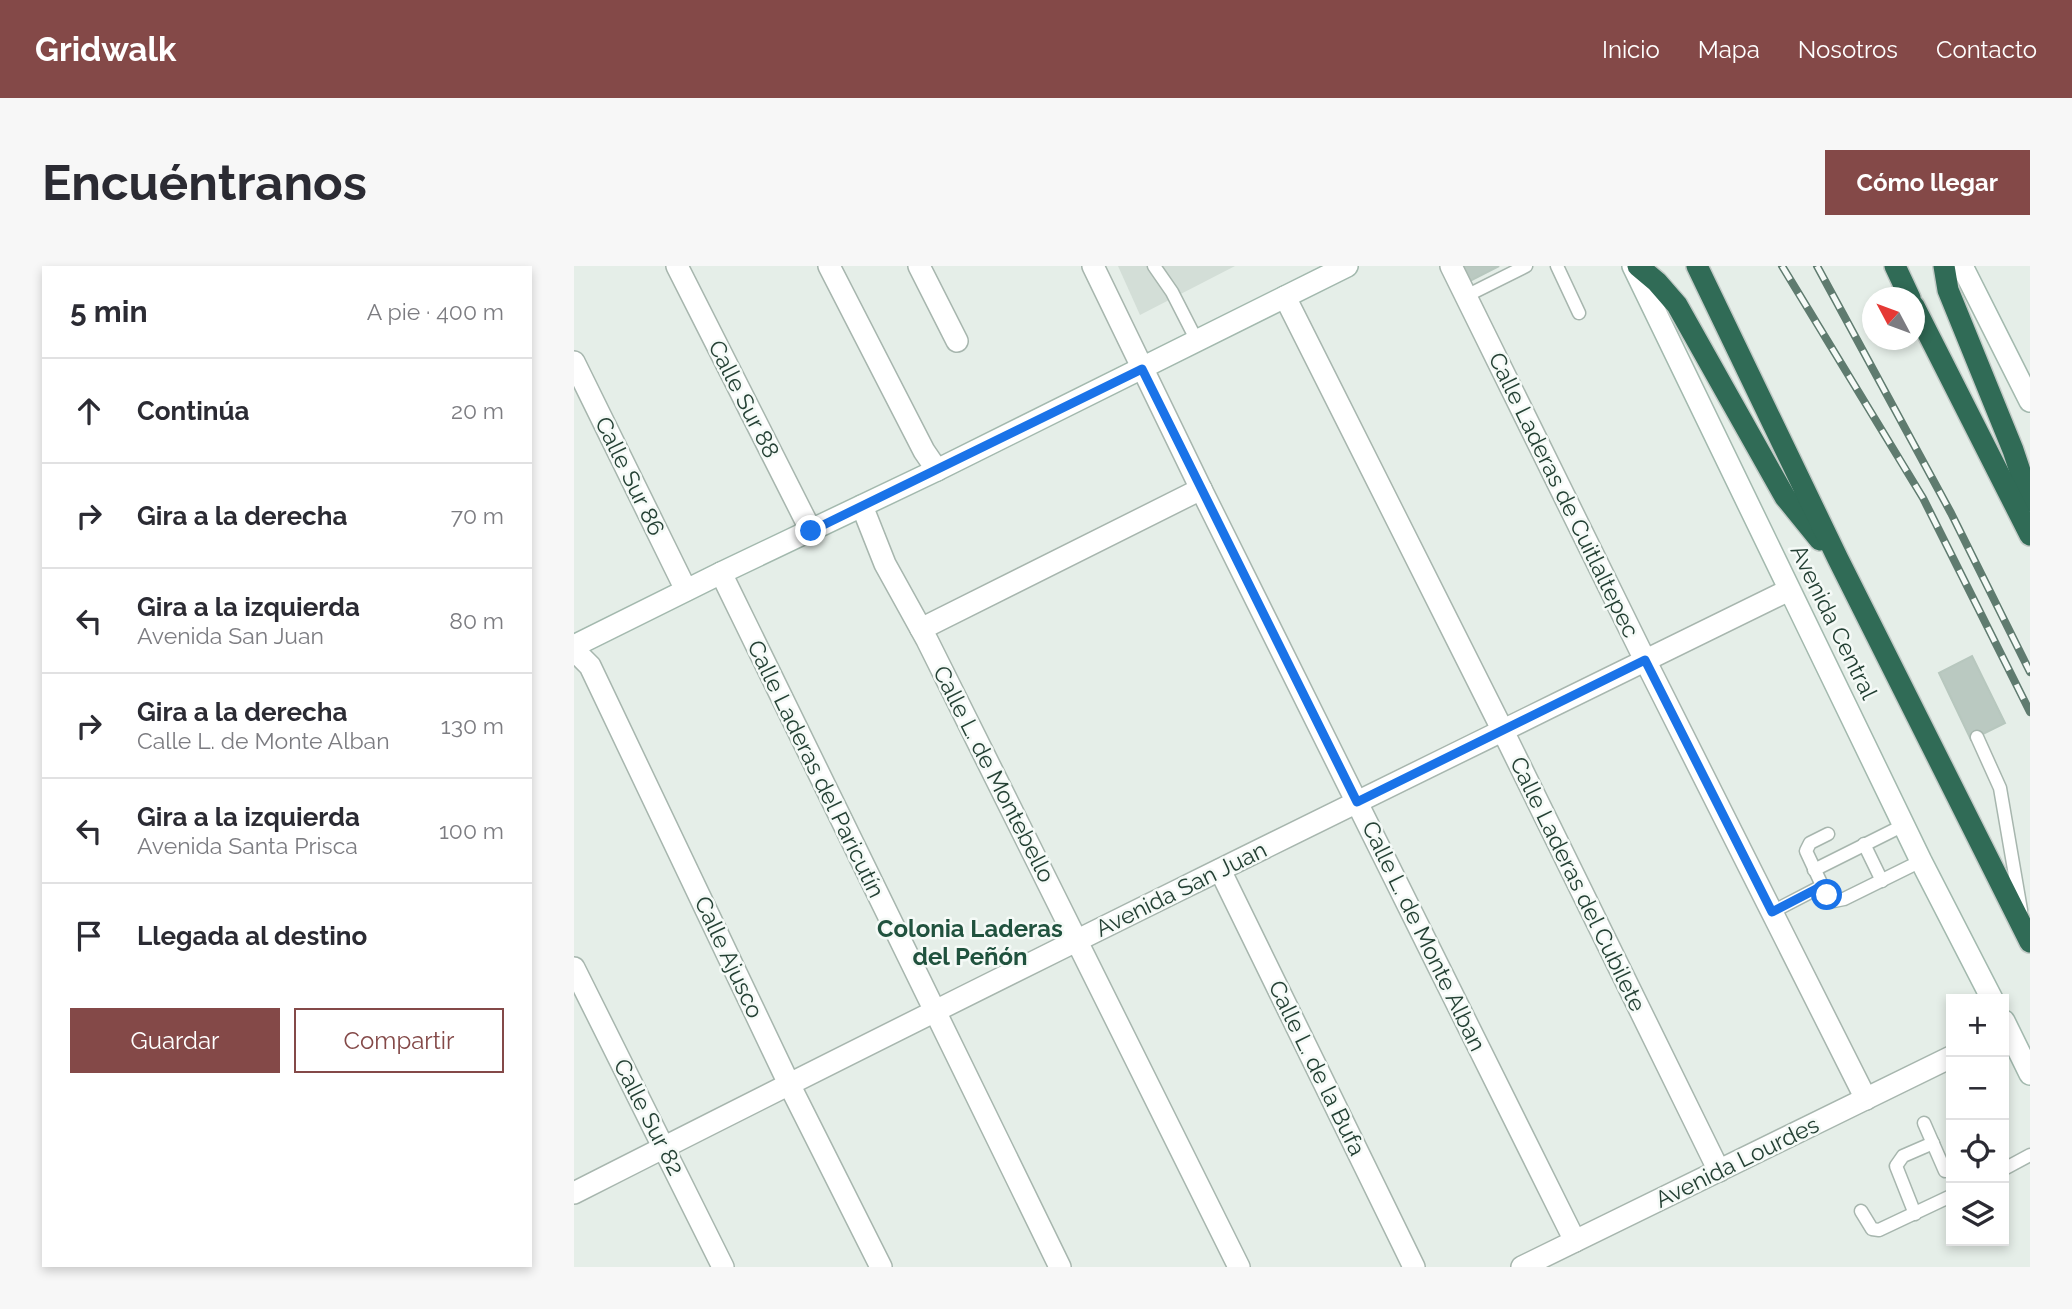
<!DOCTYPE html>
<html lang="es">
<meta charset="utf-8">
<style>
:root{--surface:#fff;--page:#f7f7f7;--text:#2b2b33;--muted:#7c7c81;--line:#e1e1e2;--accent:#844948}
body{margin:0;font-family:Raleway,sans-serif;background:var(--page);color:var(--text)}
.controls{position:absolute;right:21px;bottom:21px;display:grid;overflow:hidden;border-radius:0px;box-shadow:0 4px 10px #0003}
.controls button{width:63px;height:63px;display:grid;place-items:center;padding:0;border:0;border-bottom:2px solid var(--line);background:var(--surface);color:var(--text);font:35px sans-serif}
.compass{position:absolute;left:1288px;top:21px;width:63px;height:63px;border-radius:50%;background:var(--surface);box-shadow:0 4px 10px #0003;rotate:311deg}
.stop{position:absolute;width:21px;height:21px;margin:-16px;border:5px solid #1a73e8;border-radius:50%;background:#fff}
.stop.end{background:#1a73e8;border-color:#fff;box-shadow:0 2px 7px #0008}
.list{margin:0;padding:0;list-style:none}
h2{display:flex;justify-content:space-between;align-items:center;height:91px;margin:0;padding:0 28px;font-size:30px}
h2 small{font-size:23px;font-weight:400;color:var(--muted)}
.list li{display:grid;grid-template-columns:46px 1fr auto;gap:21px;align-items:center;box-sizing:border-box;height:105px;padding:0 28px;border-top:2px solid var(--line)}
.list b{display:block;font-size:26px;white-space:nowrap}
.list p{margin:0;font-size:23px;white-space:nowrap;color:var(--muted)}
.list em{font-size:23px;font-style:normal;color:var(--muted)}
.actions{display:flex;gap:14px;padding:21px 28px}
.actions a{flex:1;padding:16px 0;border:2px solid var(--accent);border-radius:0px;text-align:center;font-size:24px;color:var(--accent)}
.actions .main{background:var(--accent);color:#fff}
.icon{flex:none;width:38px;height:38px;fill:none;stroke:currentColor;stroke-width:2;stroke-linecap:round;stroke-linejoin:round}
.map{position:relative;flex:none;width:1456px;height:1001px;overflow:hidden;border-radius:0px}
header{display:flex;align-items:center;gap:42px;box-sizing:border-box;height:98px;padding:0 35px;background:var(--accent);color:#fff}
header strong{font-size:33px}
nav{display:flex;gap:38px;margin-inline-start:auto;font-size:24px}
.intro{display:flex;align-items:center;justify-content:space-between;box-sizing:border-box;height:168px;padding:0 42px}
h1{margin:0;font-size:49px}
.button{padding:18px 32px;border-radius:0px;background:var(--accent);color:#fff;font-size:24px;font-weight:700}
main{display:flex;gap:42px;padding:0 42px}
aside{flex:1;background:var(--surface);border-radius:0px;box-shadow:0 4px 10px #0003}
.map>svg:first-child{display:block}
.built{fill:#d3ded7}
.building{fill:#bac9c1;stroke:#b7c7be;stroke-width:2}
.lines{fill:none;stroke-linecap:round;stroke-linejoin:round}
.lane-casing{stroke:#a7b6ae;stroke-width:15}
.street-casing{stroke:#a7b6ae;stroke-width:24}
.secondary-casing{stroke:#a3b9ae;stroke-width:24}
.highway-casing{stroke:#c2cac6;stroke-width:24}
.lane{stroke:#fff;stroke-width:12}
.street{stroke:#fff;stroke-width:21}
.secondary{stroke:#fff;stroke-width:21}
.highway{stroke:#306b56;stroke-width:21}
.rail-casing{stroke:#5f7b6f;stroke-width:8}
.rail{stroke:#f5faf7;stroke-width:5;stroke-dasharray:16;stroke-linecap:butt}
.route{stroke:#1a73e8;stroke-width:9}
.labels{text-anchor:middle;stroke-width:5;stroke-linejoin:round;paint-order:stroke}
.street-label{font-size:23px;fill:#244034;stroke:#f5faf7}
.neighbourhood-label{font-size:24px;font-weight:bold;fill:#20523e;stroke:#f5faf7}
</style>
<header>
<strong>Gridwalk</strong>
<nav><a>Inicio</a><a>Mapa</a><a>Nosotros</a><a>Contacto</a></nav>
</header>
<div class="intro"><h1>Encuéntranos</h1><a class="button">Cómo llegar</a></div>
<main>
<aside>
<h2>5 min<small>A pie · 400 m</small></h2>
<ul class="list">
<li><svg class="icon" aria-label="ahead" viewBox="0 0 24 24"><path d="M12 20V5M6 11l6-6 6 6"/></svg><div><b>Continúa</b></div><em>20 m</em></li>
<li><svg class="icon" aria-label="right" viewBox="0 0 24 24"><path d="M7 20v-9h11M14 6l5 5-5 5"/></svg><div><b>Gira a la derecha</b></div><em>70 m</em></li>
<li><svg class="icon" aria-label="left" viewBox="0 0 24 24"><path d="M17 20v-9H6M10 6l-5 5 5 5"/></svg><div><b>Gira a la izquierda</b><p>Avenida San Juan</p></div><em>80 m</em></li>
<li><svg class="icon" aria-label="right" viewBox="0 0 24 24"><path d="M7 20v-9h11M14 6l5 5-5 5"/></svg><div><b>Gira a la derecha</b><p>Calle L. de Monte Alban</p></div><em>130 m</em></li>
<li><svg class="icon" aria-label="left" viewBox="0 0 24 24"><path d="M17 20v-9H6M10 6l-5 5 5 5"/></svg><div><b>Gira a la izquierda</b><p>Avenida Santa Prisca</p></div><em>100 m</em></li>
<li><svg class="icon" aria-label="arrive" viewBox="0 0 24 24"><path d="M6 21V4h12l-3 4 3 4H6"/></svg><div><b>Llegada al destino</b></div></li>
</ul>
<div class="actions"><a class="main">Guardar</a><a>Compartir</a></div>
</aside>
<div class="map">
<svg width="1456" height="1001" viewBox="0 0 1456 1001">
<rect width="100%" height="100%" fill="#e5eee8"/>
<path class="built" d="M544 0H661L566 49Z"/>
<g class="building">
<path d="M888 0H925L896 15Z"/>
<path d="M1398 390 1431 457 1397 474 1365 407Z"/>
</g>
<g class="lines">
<defs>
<g id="lane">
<path d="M580 0 598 26 623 75"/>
<path d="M983 0 1005 47"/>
<path d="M892 30 952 0"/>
<path d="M1403 471 1426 522 1447 644"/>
<path d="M1254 568 1236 577 1232 585 1253 630 1260 635 1270 633 1347 595"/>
<path d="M1290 578 1308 615"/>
<path d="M1240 604 1330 559"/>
<path d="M1198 646 1248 620"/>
<path d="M1350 857 1371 905"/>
<path d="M1430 903 1456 889"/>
<path d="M1287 945 1298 963 1305 964 1377 930"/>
<path d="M1341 948 1322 900 1329 890 1359 877"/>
</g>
<g id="street">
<path d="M103 0 237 265"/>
<path d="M255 0 350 185 363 204"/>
<path d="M345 0 383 75"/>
<path d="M519 0 627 223 1001 975"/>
<path d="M877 0 1071 394 1292 833"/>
<path d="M711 31 928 463 1145 905"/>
<path d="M0 96 112 324"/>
<path d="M288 240 311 298 353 374 665 1001"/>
<path d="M147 307 486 1001"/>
<path d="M347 363 627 223"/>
<path d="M0 384 16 400 215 818 307 1001"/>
<path d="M646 604 840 1001"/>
<path d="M0 702 149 1001"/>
<path d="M0 927C403 722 809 523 1215 324"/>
<path d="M948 1001 1377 791"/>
</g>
<g id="secondary">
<path d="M1059 0 1347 595 1418 733"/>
<path d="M1388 0 1456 135"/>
<path d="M0 380 147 307 363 204 773 0"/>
<path d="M1430 755 1456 808"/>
</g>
<g id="highway">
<path d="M1064 0 1083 16 1103 39 1211 231 1246 274"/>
<path d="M1123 0 1264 293 1456 676"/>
<path d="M1321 0 1336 32"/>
<path d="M1370 0 1374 24 1439 184 1456 235"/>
<path d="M1340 40 1456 269"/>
</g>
</defs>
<use href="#lane" class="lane-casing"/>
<use href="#street" class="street-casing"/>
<use href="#secondary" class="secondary-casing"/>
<use href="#highway" class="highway-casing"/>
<use href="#lane" class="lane"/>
<use href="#street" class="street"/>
<use href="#secondary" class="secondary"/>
<use href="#highway" class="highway"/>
<defs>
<g id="rail">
<path d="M1208 0 1349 232 1456 446"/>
<path d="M1243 0 1377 247 1456 406"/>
</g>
</defs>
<use href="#rail" class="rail-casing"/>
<use href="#rail" class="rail"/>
</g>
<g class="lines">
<path class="route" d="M237 265 568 103 783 536 1071 394 1198 646 1248 620 1253 629"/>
</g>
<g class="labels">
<g class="street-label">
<text transform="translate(170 133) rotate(63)" y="8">Calle Sur 88</text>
<text transform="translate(56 210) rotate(64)" y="8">Calle Sur 86</text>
<text transform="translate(990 229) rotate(64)" y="8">Calle Laderas de Cuitlaltepec</text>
<text transform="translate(1260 356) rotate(64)" y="8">Avenida Central</text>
<text transform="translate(242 503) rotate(64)" y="8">Calle Laderas del Paricutín</text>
<text transform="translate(420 508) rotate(63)" y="8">Calle L. de Montebello</text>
<text transform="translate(1004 618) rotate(64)" y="8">Calle Laderas del Cubilete</text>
<text transform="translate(607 623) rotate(-26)" y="8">Avenida San Juan</text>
<text transform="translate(850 670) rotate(64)" y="8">Calle L. de Monte Alban</text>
<text transform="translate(155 691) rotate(65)" y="8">Calle Ajusco</text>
<text transform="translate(743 802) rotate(64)" y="8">Calle L. de la Bufa</text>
<text transform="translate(75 851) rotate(63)" y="8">Calle Sur 82</text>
<text transform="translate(1163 896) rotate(-26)" y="8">Avenida Lourdes</text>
</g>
<g class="neighbourhood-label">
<text x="396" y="671">Colonia Laderas<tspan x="396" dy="28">del Peñón</tspan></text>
</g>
</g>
</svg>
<div class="controls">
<button>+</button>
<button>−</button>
<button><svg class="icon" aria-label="locate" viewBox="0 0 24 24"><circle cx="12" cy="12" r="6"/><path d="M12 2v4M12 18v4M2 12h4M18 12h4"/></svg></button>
<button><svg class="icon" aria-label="layers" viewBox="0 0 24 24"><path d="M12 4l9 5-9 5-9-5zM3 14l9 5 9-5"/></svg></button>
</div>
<svg class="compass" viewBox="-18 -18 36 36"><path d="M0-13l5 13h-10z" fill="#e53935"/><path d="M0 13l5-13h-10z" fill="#7c7c81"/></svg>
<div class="stop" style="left:1253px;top:629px"></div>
<div class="stop end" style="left:237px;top:265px"></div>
</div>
</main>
